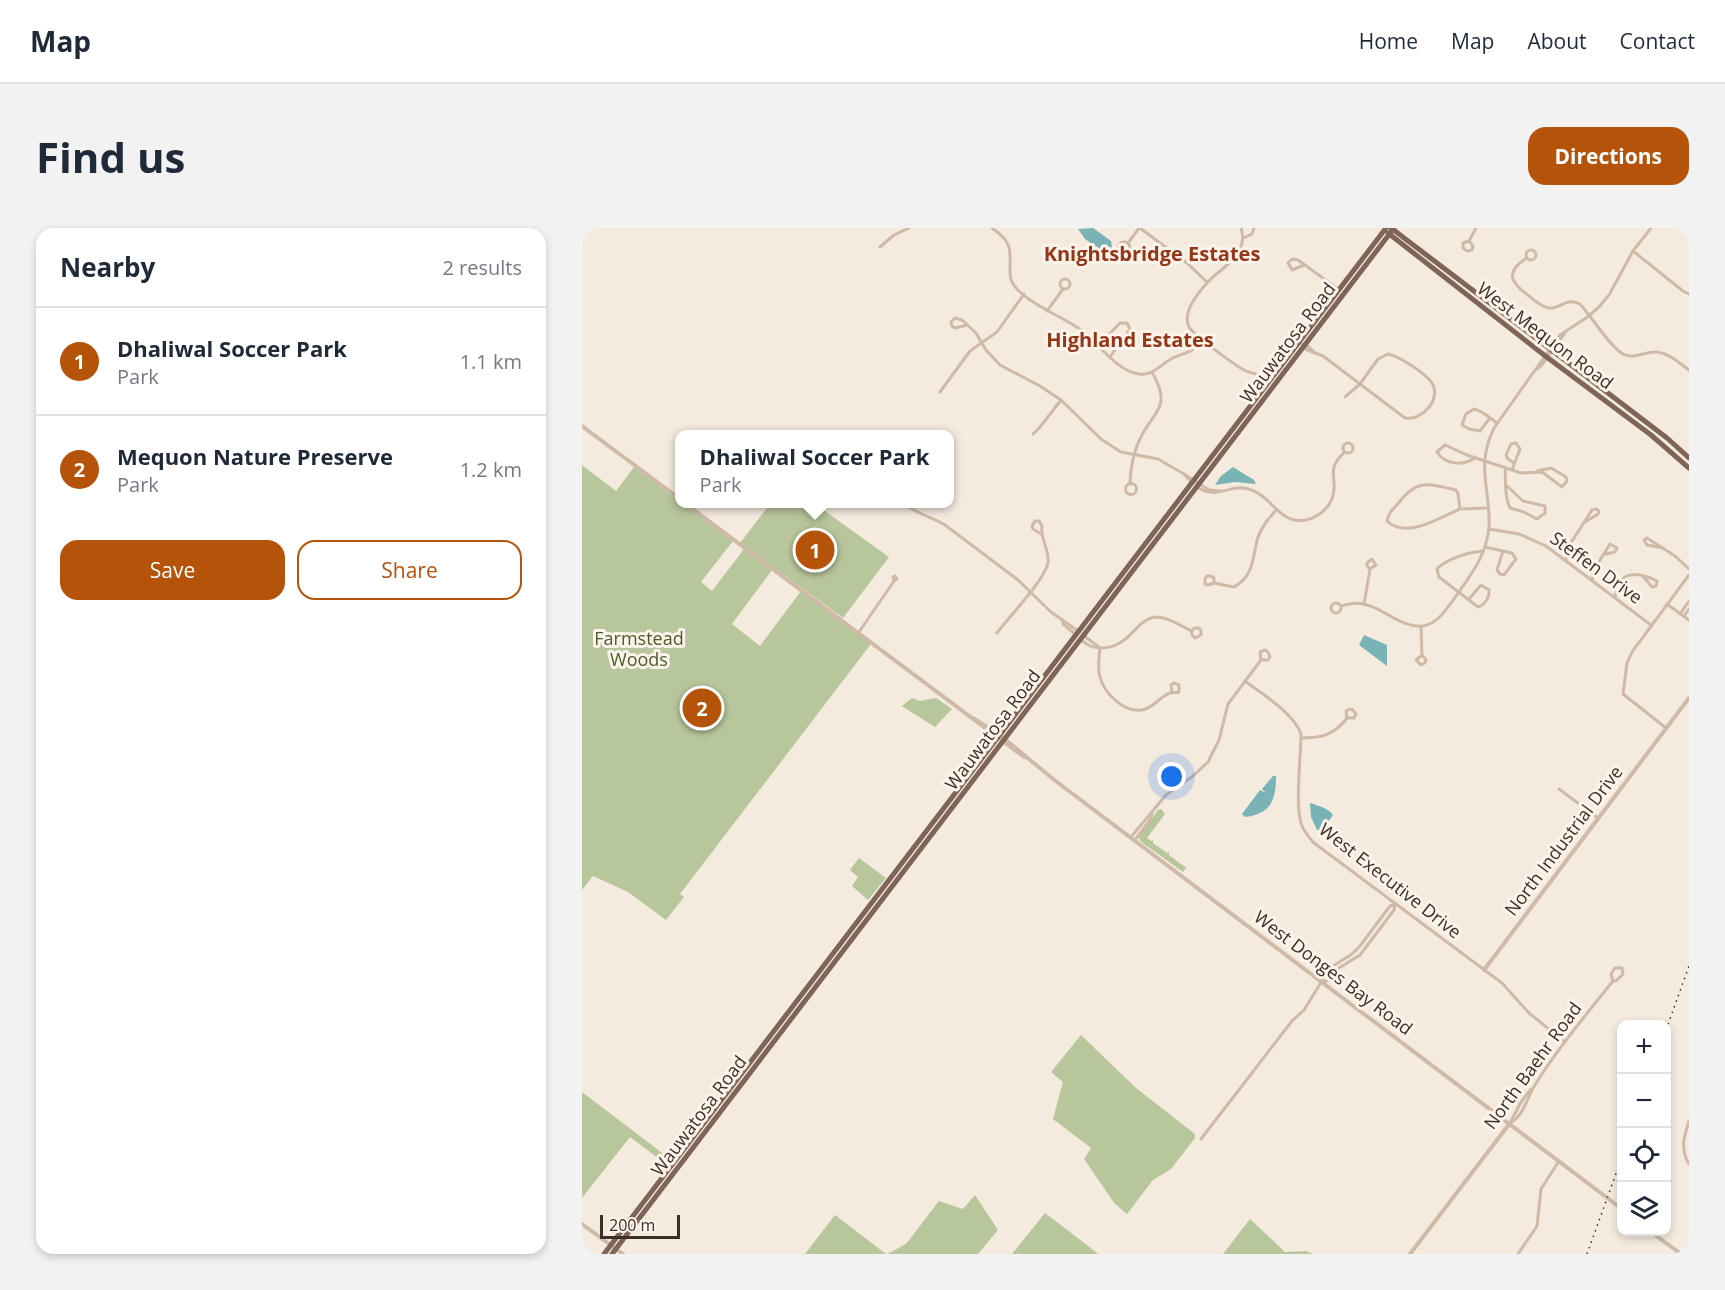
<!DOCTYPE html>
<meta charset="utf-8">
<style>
:root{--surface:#fff;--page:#f2f2f3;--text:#1f2937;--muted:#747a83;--line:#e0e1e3;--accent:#b45309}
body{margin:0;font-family:"Open Sans",sans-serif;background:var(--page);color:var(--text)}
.controls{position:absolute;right:18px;bottom:18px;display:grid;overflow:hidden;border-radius:12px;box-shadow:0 3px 9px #0003}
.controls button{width:54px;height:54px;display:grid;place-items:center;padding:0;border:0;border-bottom:2px solid var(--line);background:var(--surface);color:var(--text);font:30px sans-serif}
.scale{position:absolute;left:18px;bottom:15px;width:80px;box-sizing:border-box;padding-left:6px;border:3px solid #3b2f29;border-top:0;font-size:16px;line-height:21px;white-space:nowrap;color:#3b2f29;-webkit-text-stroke:4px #fcf4eb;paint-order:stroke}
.you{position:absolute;left:590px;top:549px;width:21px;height:21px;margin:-15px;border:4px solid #fff;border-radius:50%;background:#1a73e8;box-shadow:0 0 0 9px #1a73e833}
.badge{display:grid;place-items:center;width:39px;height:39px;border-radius:50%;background:var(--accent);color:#fff;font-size:20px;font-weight:700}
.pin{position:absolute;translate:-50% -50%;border:3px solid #fff;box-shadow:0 2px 6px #0006}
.popup{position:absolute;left:93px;top:202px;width:279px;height:78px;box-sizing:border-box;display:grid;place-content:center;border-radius:12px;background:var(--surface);filter:drop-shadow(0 2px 4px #0005);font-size:20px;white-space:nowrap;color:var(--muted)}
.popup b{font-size:22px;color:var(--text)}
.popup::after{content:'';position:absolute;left:50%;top:100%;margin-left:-12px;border:12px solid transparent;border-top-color:var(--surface)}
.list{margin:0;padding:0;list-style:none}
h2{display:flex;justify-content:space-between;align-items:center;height:78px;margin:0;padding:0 24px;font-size:26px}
h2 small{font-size:20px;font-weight:400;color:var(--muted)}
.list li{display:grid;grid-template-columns:39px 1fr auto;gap:18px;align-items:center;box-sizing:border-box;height:108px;padding:0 24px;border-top:2px solid var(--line)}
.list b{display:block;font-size:22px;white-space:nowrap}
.list p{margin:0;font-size:20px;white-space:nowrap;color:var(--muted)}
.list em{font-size:20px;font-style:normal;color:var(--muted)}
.actions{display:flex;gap:12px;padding:18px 24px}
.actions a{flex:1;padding:14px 0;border:2px solid var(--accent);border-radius:18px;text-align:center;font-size:21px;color:var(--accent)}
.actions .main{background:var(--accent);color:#fff}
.icon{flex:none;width:33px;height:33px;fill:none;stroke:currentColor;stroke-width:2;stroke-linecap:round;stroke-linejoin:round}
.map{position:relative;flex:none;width:1107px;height:1026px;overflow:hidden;border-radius:18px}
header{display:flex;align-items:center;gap:36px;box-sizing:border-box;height:84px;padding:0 30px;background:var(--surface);border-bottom:2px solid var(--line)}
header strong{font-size:28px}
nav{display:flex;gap:33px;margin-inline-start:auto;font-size:21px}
.intro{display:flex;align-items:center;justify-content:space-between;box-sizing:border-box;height:144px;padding:0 36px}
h1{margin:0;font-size:42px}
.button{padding:15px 27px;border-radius:18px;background:var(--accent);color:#fff;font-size:21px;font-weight:700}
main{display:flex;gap:36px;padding:0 36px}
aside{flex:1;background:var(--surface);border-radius:18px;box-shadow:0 3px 9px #0003}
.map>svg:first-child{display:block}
.green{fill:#b8c69c}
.water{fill:#79b3b6}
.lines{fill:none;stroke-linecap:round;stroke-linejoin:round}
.minor{stroke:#cfbaa8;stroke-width:3}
.tertiary{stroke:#cfbaa8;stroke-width:4}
.primary{stroke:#7f6558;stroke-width:5}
.rail{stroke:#3b2f29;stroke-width:1.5;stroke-dasharray:1.5 4.5;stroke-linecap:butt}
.labels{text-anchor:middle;stroke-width:6;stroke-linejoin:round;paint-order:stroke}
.street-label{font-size:18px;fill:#3b2f29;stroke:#fcf4eb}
.park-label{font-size:18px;fill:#4a5d2a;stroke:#fcf4eb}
.neighbourhood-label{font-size:20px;font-weight:bold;fill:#943618;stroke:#fcf4eb}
</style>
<header>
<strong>Map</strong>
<nav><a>Home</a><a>Map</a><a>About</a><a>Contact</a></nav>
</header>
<div class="intro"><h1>Find us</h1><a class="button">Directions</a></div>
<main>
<aside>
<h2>Nearby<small>2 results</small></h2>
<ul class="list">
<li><span class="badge">1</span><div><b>Dhaliwal Soccer Park</b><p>Park</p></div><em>1.1 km</em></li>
<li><span class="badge">2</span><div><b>Mequon Nature Preserve</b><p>Park</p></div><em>1.2 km</em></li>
</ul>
<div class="actions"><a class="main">Save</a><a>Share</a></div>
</aside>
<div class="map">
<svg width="1107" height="1026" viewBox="0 0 1107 1026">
<rect width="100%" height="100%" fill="#f5eade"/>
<g class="green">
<path d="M0 237 34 263 52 239 151 313 119 354 130 363 162 321 190 342 150 396 178 418 219 363 289 416 98 666 102 669 84 692 46 664 11 648 0 662Z"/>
<path d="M188 276H233L307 329 261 390 158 315Z"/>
<path d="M330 470 338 473 354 470 370 481 353 499 320 478Z"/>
<path d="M579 581 583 586 565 610 569 613 571 612V615L585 625 587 624V627L603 639 605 638 601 644 558 613 557 609 576 582Z"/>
<path d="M277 630 304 650 286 672 270 658 276 649 268 642Z"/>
<path d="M499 807 554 860 613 906V910L589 941 571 952 545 986 533 976 502 931 509 920 471 891 481 854 469 844Z"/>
<path d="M0 864 92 934 88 939 48 909 0 970Z"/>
<path d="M393 967 416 1002 396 1026H305L324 1016 357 973 381 981Z"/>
<path d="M463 985 514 1024 516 1026H430Z"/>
<path d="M253 987 304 1026H223Z"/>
<path d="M668 991 703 1024 724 1023 731 1026H641Z"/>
</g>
<g class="water">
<path d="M511 0 529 13 530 19 528 22 522 24 503 11 496 1Z"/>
<path d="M651 239 672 252 674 256 653 254 633 257 639 248Z"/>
<path d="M782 407 805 417V438L777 417Z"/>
<path d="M691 548H694C694 572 689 586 663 589L660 586 678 562 684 565 680 561Z"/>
<path d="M728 575C737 578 746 580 751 587L740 603 735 602 729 589Z"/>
</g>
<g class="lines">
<g class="minor">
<path d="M410 0C427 12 429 18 428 38 428 42 428 49 429 52 438 74 486 90 503 105 518 118 537 144 557 146 571 148 578 137 589 131 596 127 604 126 610 122 614 119 616 114 619 111"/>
<path d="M558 0 605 35 625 54"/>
<path d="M659 0C668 27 638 40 625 55 615 66 600 85 607 99 611 107 653 137 662 142 670 146 680 146 687 152"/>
<path d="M661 10 670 6 672 0"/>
<path d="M887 13 891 18 890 22 885 23 881 20V15L887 13 894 0"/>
<circle cx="542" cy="20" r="6"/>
<path d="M546 15 557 0"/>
<path d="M298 19 312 7 327 0"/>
<circle cx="949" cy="27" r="5"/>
<path d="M1051 23 1101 63 1107 66"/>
<path d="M945 30C922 44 929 55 947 68 953 73 959 79 967 80 980 81 982 69 998 76 1009 88 1029 120 1041 126 1052 132 1063 123 1074 124 1087 125 1097 135 1107 142"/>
<path d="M722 37 710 42 706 35 710 31 716 32 756 61"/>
<circle cx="483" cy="56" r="5"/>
<path d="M465 83 481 61"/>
<path d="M385 97 373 100 370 98 369 94 373 90 380 92 394 105 404 122 418 137 458 158 479 172 519 211 539 224 576 231 602 246"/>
<path d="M717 114 723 118V121L741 128 778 156 763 169"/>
<path d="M516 118 538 95H545L548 101 528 129"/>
<path d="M723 118H726L733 125"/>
<path d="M806 126C817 128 843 145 850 155 860 171 840 193 823 190L778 156 796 131Z"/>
<path d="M955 141 959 138 983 105"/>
<path d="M358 164 388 123 415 104 442 66"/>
<path d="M908 190 898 203 887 201 880 197 884 186 892 181C901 183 908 190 915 195"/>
<path d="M451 206 458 199 479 172"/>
<circle cx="766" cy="220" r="5"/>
<path d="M893 230C881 238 863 237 855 224L863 217 885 227 939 245 960 244 980 259 985 253 984 249 969 240 955 243"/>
<path d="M923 239C924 252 922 268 928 280L942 284 955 291 963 285V278L941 273 924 257"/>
<path d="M930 242 938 221 934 215 929 216 924 227 926 231 932 235"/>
<path d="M610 255 602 246 627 262 639 263"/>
<circle cx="549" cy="261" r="5.5"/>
<path d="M548 256C548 241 552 222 559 209 573 181 590 179 570 144"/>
<path d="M615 259C639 274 648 252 672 263 687 269 694 286 709 291 729 297 750 282 752 262 753 254 750 246 752 239 754 233 758 228 763 224"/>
<path d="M323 276C334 286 351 289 363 297L436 352 469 384 496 403"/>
<path d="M878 281C858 289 825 312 805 293 806 286 810 282 815 277 834 251 845 255 874 262L876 266 878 281 905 280"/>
<path d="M907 301 937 306 964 318 1069 397"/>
<path d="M903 319 921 323 915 342 918 346 922 347 934 331 930 325 921 323"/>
<path d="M1081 320 1065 317 1062 312 1065 310 1093 328 1107 341"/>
<path d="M984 333 985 321 1010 282 1014 281 1017 283 1016 286 1003 294"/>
<path d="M1010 352 1013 340 1028 316 1035 320 1033 324 1024 326"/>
<path d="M632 355V350L629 348H625L623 351V356L626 357 632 355 652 359C673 347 670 329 676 309 680 298 687 290 695 281"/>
<path d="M1033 369C1036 342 1055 343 1075 353L1074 358 1070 359 1061 348"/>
<path d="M887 371 899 357 907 362C908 368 903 377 896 379L857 349 855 341C864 331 887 324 901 323"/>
<circle cx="754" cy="380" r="5"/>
<path d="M782 376 788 341 785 338V335L790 331 794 337 788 341"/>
<path d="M1085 376 1107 392"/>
<path d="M759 378C766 376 774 374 781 376 801 379 820 401 841 398 857 395 865 380 874 368 889 347 905 326 907 299 909 261 893 239 912 200L978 107 1004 90 1016 80 1027 67 1051 23 1069 0"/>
<path d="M1098 386 1107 373"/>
<path d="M1102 388 1107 381"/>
<path d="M481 393V396L493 406"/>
<path d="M839 398 840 427 844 432 843 435 839 437 834 432 840 427"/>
<path d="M277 404 312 353 311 349 313 348 315 351 312 353"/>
<path d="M415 405C427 389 463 351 466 335 468 322 458 312 460 298L457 293H453L450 298 451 301 459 306"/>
<path d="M501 407 518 420"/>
<path d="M498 411C505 417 510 420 519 420 549 420 553 390 575 389 586 389 599 398 610 403V407L613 410 619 407V403L617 400H612L610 403"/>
<path d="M518 420C517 430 515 439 518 449 522 465 542 485 560 482 572 480 577 469 588 465 591 464 594 465 597 464V457L592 455 589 457 590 464"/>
<path d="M663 453C680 466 712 485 719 506 719 529 713 574 719 595 721 603 727 609 732 615L920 755 947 785 983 814"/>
<path d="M1084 500 1041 466 1045 435 1050 424 1107 347"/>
<path d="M719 510C740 510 752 507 765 490H772L774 486 771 482 768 481 764 483 765 490"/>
<path d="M977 561 1016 590"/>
<path d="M549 609 584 567 611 548 626 534 637 512 646 476 679 432 678 424 683 422 686 424 688 429 686 432H679"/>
<path d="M553 612 568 592 570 586"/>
<path d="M741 754 746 752 757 740 778 727 812 682 813 676"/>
<path d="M1107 893C1102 908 1098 921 1107 936"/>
<path d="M928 895C942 888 945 869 953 857 976 820 1004 787 1031 753H1034L1041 746 1040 740H1033L1029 746 1031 753"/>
<path d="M928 895 939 874 949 861"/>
<path d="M619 911 710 793 722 782 748 740 770 726 778 718 808 678 813 676"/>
<path d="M936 1026 955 998 959 961 977 933"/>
</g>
<g class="tertiary">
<path d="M0 3 2 0"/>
<path d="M0 198 98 271"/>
<path d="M104 276 442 529"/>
<path d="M391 490 418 507 471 551 1040 981"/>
<path d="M902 742 1107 470"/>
<path d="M0 996 41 1026"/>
<path d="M1069 1004 1099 1026"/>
<path d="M828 1026 928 895"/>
</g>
<g class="primary">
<path d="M809 0 1085 210 1107 230"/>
<path d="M806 5 962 127 1069 207 1107 240"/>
<path d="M22 1026 804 0"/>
<path d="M30 1026 812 0"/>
</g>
<g class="rail">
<path d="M1084 802 1107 738"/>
<path d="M1005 1026 1040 929"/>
</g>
</g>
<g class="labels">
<g class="street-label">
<text transform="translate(963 108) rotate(37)" y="6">West Mequon Road</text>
<text transform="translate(706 115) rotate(-53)" y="6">Wauwatosa Road</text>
<text transform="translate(1014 340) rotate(36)" y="6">Steffen Drive</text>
<text transform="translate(411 502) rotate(-53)" y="6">Wauwatosa Road</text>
<text transform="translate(982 613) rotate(-53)" y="6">North Industrial Drive</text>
<text transform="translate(808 653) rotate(38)" y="6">West Executive Drive</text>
<text transform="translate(751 745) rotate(37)" y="6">West Donges Bay Road</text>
<text transform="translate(951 838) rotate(-54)" y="6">North Baehr Road</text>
<text transform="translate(117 888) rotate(-53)" y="6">Wauwatosa Road</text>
</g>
<g class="park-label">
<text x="57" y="417">Farmstead<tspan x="57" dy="21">Woods</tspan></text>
</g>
<g class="neighbourhood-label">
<text x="570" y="33">Knightsbridge Estates</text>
<text x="548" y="119">Highland Estates</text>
</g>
</g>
</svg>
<div class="controls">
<button>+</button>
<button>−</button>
<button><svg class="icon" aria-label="locate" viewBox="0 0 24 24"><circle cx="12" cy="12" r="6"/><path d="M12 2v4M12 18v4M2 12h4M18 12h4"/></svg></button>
<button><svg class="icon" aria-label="layers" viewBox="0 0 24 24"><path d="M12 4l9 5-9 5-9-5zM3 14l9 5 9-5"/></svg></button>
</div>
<div class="scale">200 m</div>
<div class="you"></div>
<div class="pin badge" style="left:233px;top:322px">1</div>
<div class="popup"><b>Dhaliwal Soccer Park</b>Park</div>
<div class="pin badge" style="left:120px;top:480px">2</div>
</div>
</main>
